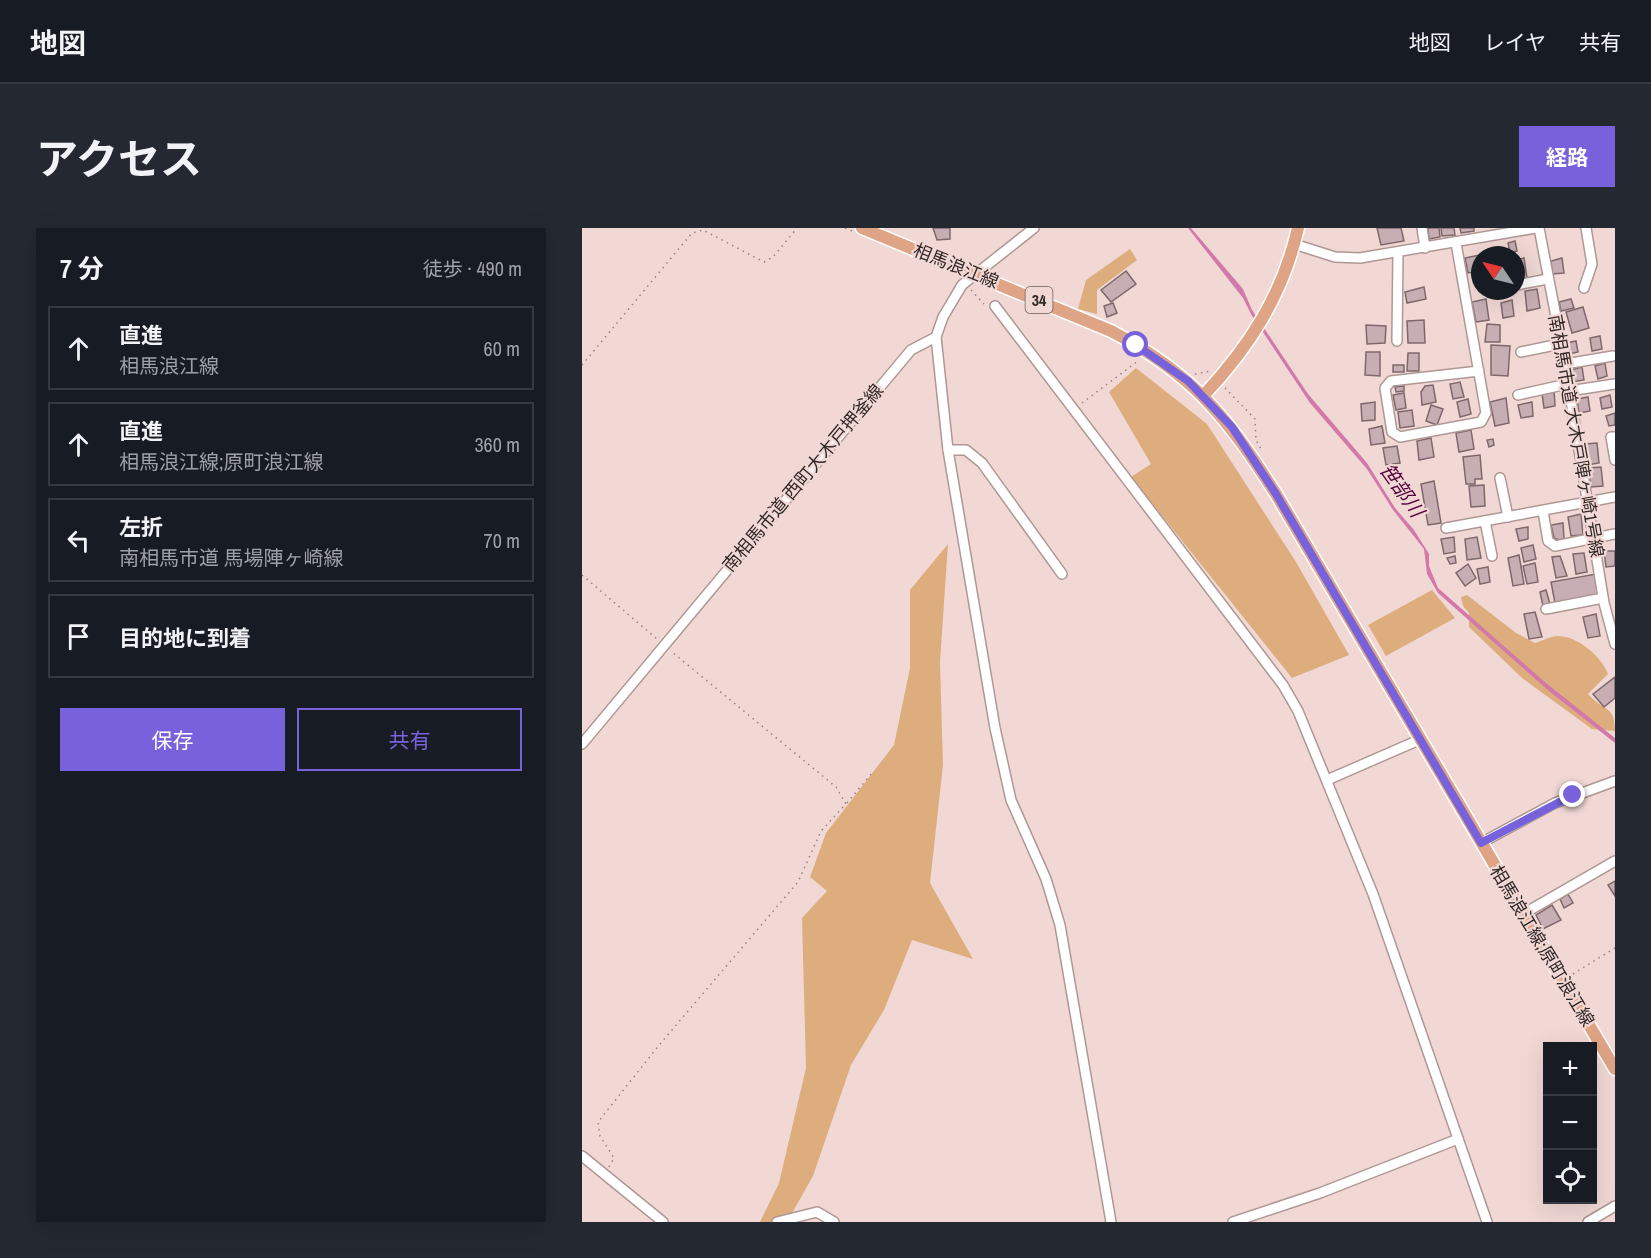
<!DOCTYPE html>
<html lang="ja">
<meta charset="utf-8">
<style>
:root{--surface:#171b24;--page:#242831;--text:#f1f3f6;--muted:#9ea1a6;--line:#363941;--accent:#7862dc}
body{margin:0;font-family:"Archivo Narrow","Noto Sans JP",sans-serif;background:var(--page);color:var(--text)}
.controls{position:absolute;right:18px;bottom:18px;display:grid;overflow:hidden;border-radius:0px;box-shadow:0 6px 24px #0002}
.controls button{width:54px;height:54px;display:grid;place-items:center;padding:0;border:0;border-bottom:2px solid var(--line);background:var(--surface);color:var(--text);font:30px sans-serif}
.compass{position:absolute;left:889px;top:18px;width:54px;height:54px;border-radius:50%;background:var(--surface);box-shadow:0 6px 24px #0002;rotate:305deg}
.stop{position:absolute;width:18px;height:18px;margin:-14px;border:4px solid #7862dc;border-radius:50%;background:#fff}
.stop.end{background:#7862dc;border-color:#fff;box-shadow:0 2px 6px #0008}
.list{margin:0;padding:0;list-style:none}
h2{display:flex;justify-content:space-between;align-items:center;height:78px;margin:0;padding:0 24px;font-size:26px}
h2 small{font-size:20px;font-weight:400;color:var(--muted)}
.list li{display:grid;grid-template-columns:39px 1fr auto;gap:18px;align-items:center;box-sizing:border-box;height:84px;margin:0 12px 12px;padding:0 12px;border:2px solid var(--line);border-radius:0px}
.list b{display:block;font-size:22px;white-space:nowrap}
.list p{margin:0;font-size:20px;white-space:nowrap;color:var(--muted)}
.list em{font-size:20px;font-style:normal;color:var(--muted)}
.actions{display:flex;gap:12px;padding:18px 24px}
.actions a{flex:1;padding:14px 0;border:2px solid var(--accent);border-radius:0px;text-align:center;font-size:21px;color:var(--accent)}
.actions .main{background:var(--accent);color:#fff}
.icon{flex:none;width:33px;height:33px;fill:none;stroke:currentColor;stroke-width:2;stroke-linecap:round;stroke-linejoin:round}
.map{position:relative;flex:none;width:1033px;height:994px;overflow:hidden;border-radius:0px}
header{display:flex;align-items:center;gap:36px;box-sizing:border-box;height:84px;padding:0 30px;background:var(--surface);border-bottom:2px solid var(--line)}
header strong{font-size:28px}
nav{display:flex;gap:33px;margin-inline-start:auto;font-size:21px}
.intro{display:flex;align-items:center;justify-content:space-between;box-sizing:border-box;height:144px;padding:0 36px}
h1{margin:0;font-size:42px}
.button{padding:15px 27px;border-radius:0px;background:var(--accent);color:#fff;font-size:21px;font-weight:700}
main{display:flex;gap:36px;padding:0 36px}
aside{flex:1;background:var(--surface);border-radius:0px;box-shadow:0 6px 24px #0002}
.map>svg:first-child{display:block}
.green{fill:#ddad7e}
.water{fill:#d379aa}
.building{fill:#c6aeb2;stroke:#7e686c;stroke-width:1.5}
.lines{fill:none;stroke-linecap:round;stroke-linejoin:round}
.minor-casing{stroke:#af9794;stroke-width:12}
.major-casing{stroke:#fff;stroke-width:15}
.path{stroke:#958381;stroke-width:1.5;stroke-dasharray:1.5 4.5;stroke-linecap:butt}
.minor{stroke:#fff;stroke-width:9}
.major{stroke:#dfa485;stroke-width:12}
.route{stroke:#7862dc;stroke-width:8}
.labels{text-anchor:middle;stroke-width:4.5;stroke-linejoin:round;paint-order:stroke}
.shield{fill:#f1d8d5;stroke:#6b5e5b;stroke-width:1.5}
.shield-label{font-size:16px;font-weight:bold;fill:#322927}
.street-label{font-size:18px;fill:#322927;stroke:#f1d8d5}
.water-label{font-size:20px;font-style:italic;fill:#56033b;stroke:#f1d8d5}
</style>
<header>
<strong>地図</strong>
<nav><a>地図</a><a>レイヤ</a><a>共有</a></nav>
</header>
<div class="intro"><h1>アクセス</h1><a class="button">経路</a></div>
<main>
<aside>
<h2>7 分<small>徒歩 · 490 m</small></h2>
<ul class="list">
<li><svg class="icon" aria-label="ahead" viewBox="0 0 24 24"><path d="M12 20V5M6 11l6-6 6 6"/></svg><div><b>直進</b><p>相馬浪江線</p></div><em>60 m</em></li>
<li><svg class="icon" aria-label="ahead" viewBox="0 0 24 24"><path d="M12 20V5M6 11l6-6 6 6"/></svg><div><b>直進</b><p>相馬浪江線;原町浪江線</p></div><em>360 m</em></li>
<li><svg class="icon" aria-label="left" viewBox="0 0 24 24"><path d="M17 20v-9H6M10 6l-5 5 5 5"/></svg><div><b>左折</b><p>南相馬市道 馬場陣ヶ崎線</p></div><em>70 m</em></li>
<li><svg class="icon" aria-label="arrive" viewBox="0 0 24 24"><path d="M6 21V4h12l-3 4 3 4H6"/></svg><div><b>目的地に到着</b></div></li>
</ul>
<div class="actions"><a class="main">保存</a><a>共有</a></div>
</aside>
<div class="map">
<svg width="1033" height="994" viewBox="0 0 1033 994">
<rect width="100%" height="100%" fill="#f1d8d5"/>
<g class="green">
<path d="M548 21 555 32 515 62V86L496 81 504 52Z"/>
<path d="M554 140 625 196 714 334 767 427 710 450 549 249 569 236 527 164Z"/>
<path d="M366 316 358 434 361 537 348 655 391 731 330 712 302 782 269 837 231 948 205 994H178L197 955 224 840 220 690 245 663 228 649 244 605 312 517 328 440V362Z"/>
<path d="M850 362 873 390 804 428 786 397Z"/>
<path d="M885 367 934 405 953 415C960 413 969 408 976 408 996 408 1020 429 1026 446L1006 466C1022 484 1033 477 1033 503L1010 501 940 450 887 399V385L881 378 879 369Z"/>
</g>
<path class="water" d="M606 0H609L661 61 670 82 726 166 785 235 813 280 832 302 847 326V338L856 360 964 455 1033 510V515L967 463 856 365 845 346 842 321 811 282 785 241 728 175 669 86 661 70Z"/>
<g class="building">
<path d="M351 0H368V11L355 12Z"/>
<path d="M795 0H819L822 13 799 17Z"/>
<path d="M846 0H857L858 9 847 11Z"/>
<path d="M859 0H872L873 7 860 8Z"/>
<path d="M878 0H892V3L879 5Z"/>
<path d="M933 13 935 23 928 25 926 15Z"/>
<path d="M898 27V43L886 45 883 30Z"/>
<path d="M942 30 945 50 935 51 934 32Z"/>
<path d="M980 30 982 45 970 46 969 33Z"/>
<path d="M544 43 554 56 529 74 519 62Z"/>
<path d="M842 59 844 71 825 75 823 64Z"/>
<path d="M955 61 958 80 945 83 943 63Z"/>
<path d="M904 71 907 92 894 94 890 74Z"/>
<path d="M989 71 992 80 979 83 977 74Z"/>
<path d="M930 72 932 88 921 90 919 75Z"/>
<path d="M531 75 535 85 525 89 522 78Z"/>
<path d="M1001 79 1007 100 990 105 984 84Z"/>
<path d="M842 92 843 115H826L825 93Z"/>
<path d="M905 96 918 97V114H903Z"/>
<path d="M784 97 804 98 803 115 785 116Z"/>
<path d="M1018 108 1020 121 1010 123 1008 110Z"/>
<path d="M994 113 996 124 987 126 984 115Z"/>
<path d="M909 117 928 118 926 148 909 147Z"/>
<path d="M784 124H798V148L783 147Z"/>
<path d="M826 125H837V143H825Z"/>
<path d="M1023 135 1025 148 1016 151 1013 138Z"/>
<rect x="811" y="137" width="11" height="7"/>
<path d="M1000 139 1002 152 990 154 989 142Z"/>
<path d="M878 154 882 169 871 171 868 156Z"/>
<path d="M851 157 854 174 840 177 839 164 843 158Z"/>
<path d="M822 158V163L814 164 813 159Z"/>
<path d="M972 162 973 178 962 180 960 165Z"/>
<path d="M822 165 824 180 814 182 811 167Z"/>
<path d="M1028 167 1030 179 1020 181 1018 170Z"/>
<path d="M1006 169 1008 183 997 185 995 171Z"/>
<path d="M924 170 927 195 913 198 908 174Z"/>
<path d="M886 171 889 186 878 189 875 174Z"/>
<path d="M793 174V192L780 193 779 176Z"/>
<path d="M950 174 951 188 939 190 936 177Z"/>
<path d="M849 177 861 181 855 197 844 193Z"/>
<path d="M830 182 832 198 818 200 816 184Z"/>
<path d="M1033 185V197L1027 198 1024 188Z"/>
<path d="M800 198 803 215 789 217 787 201Z"/>
<path d="M889 202 892 221 877 224 874 205Z"/>
<path d="M849 210 852 229 837 232 835 213Z"/>
<path d="M911 211 912 217 907 219 905 212Z"/>
<path d="M1015 215 1017 235 1006 237 1002 216Z"/>
<path d="M815 218 818 235 804 237 801 220Z"/>
<path d="M898 227 900 251H893V256H884L881 229Z"/>
<path d="M1019 239 1021 258 1009 259 1006 240Z"/>
<path d="M852 253 859 295 846 297 839 256Z"/>
<path d="M902 257 903 278 889 279 887 258Z"/>
<path d="M999 286 1001 307 989 308 986 289Z"/>
<path d="M981 295 982 311 977 312 972 310 969 297Z"/>
<path d="M946 299V311L937 313 934 301Z"/>
<path d="M872 309 873 324 862 326 859 311Z"/>
<path d="M895 309 899 330 885 332 883 311Z"/>
<path d="M951 317 954 331 942 334 939 320Z"/>
<path d="M1022 323H1033V338L1024 339Z"/>
<path d="M1002 325 1005 344 994 346 991 326Z"/>
<path d="M937 327 942 356 931 358 926 330Z"/>
<path d="M873 328 874 335 868 336 865 330Z"/>
<path d="M978 328 985 348 974 350 970 329Z"/>
<path d="M953 335 956 354 945 356 941 338Z"/>
<path d="M886 336 894 350 883 358 874 345Z"/>
<path d="M906 339 908 354 898 356 895 341Z"/>
<path d="M1014 346 1017 366 973 375 969 354Z"/>
<path d="M964 362 968 376 961 378 958 364Z"/>
<path d="M953 384 960 409 947 411 942 386Z"/>
<path d="M1014 386 1018 408 1006 410 1001 389Z"/>
<path d="M1033 449V470L1022 479 1011 466Z"/>
<path d="M1033 653V668L1026 657Z"/>
<path d="M986 666 991 675 982 680 978 671Z"/>
<path d="M970 677 979 692 961 701 954 687Z"/>
</g>
<g class="lines">
<defs>
<g id="minor">
<path d="M840 0 843 20"/>
<path d="M957 0 983 136 1022 375 1033 416"/>
<path d="M874 15 904 185 899 194 818 209 810 204 803 160 809 153 897 143"/>
<path d="M712 16 753 29 778 30 954 0"/>
<path d="M934 57 966 51"/>
<path d="M1002 60 1010 36 1004 0"/>
<path d="M413 78 701 457 716 483 791 666 905 994"/>
<path d="M354 109 366 222 413 500 429 572 464 651 478 697 529 994"/>
<path d="M815 113 816 25"/>
<path d="M939 124 978 116"/>
<path d="M983 136 1031 128"/>
<path d="M987 163 1033 156"/>
<path d="M936 167 985 156"/>
<path d="M1033 209H1029L1033 232"/>
<path d="M366 222H384L400 235 480 346"/>
<path d="M918 250 926 289"/>
<path d="M961 283 966 313 973 318 1033 306"/>
<path d="M903 293 910 328"/>
<path d="M864 300 1033 269"/>
<path d="M964 381 1021 370"/>
<path d="M0 516 329 122 354 109 361 89 380 57 452 0"/>
<path d="M745 552 837 512"/>
<path d="M899 615 973 575 1033 553"/>
<path d="M941 686 1033 633"/>
<path d="M0 928 81 994"/>
<path d="M195 994 235 984 252 994"/>
<path d="M651 994 738 965 876 911"/>
<path d="M1006 994 1033 978"/>
</g>
<g id="major">
<path d="M280 0 529 103C611 146 645 189 694 266L1033 841"/>
<path d="M622 167C668 118 701 66 716 0"/>
</g>
</defs>
<use href="#minor" class="minor-casing"/>
<use href="#major" class="major-casing"/>
<g class="path">
<path d="M263 0 270 3"/>
<path d="M389 62 402 76"/>
<path d="M0 137 110 5 121 2 182 34 191 29 215 0"/>
<path d="M613 146 629 143"/>
<path d="M643 160 673 191 674 212 680 223"/>
<path d="M500 175 556 133"/>
<path d="M0 347 75 411"/>
<path d="M265 575 290 545"/>
<path d="M991 746 1033 720"/>
<path d="M27 939 32 930 18 908 16 894 78 816 216 654 239 603 264 576 254 559 90 424"/>
</g>
<use href="#minor" class="minor"/>
<use href="#major" class="major"/>
</g>
<g class="lines">
<path class="route" d="M554 117 606 153 650 199 694 266 899 615 991 567"/>
</g>
<g class="labels">
<rect class="shield" x="443.5" y="59" width="27" height="26" rx="4.5"/>
<g class="shield-label">
<text x="457" y="78">34</text>
</g>
<g class="street-label">
<text transform="translate(374 38) rotate(22)" y="6">相馬浪江線</text>
<text transform="translate(994 208) rotate(80)" y="6">南相馬市道 大木戸陣ヶ崎1号線</text>
<text transform="translate(221 250) rotate(-50)" y="6">南相馬市道 西町大木戸押釜線</text>
<text transform="translate(960 718) rotate(59)" y="6">相馬浪江線;原町浪江線</text>
</g>
<g class="water-label">
<text transform="translate(820 262) rotate(55)" y="7">笹部川</text>
</g>
</g>
</svg>
<div class="controls">
<button>+</button>
<button>−</button>
<button><svg class="icon" aria-label="locate" viewBox="0 0 24 24"><circle cx="12" cy="12" r="6"/><path d="M12 2v4M12 18v4M2 12h4M18 12h4"/></svg></button>
</div>
<svg class="compass" viewBox="-18 -18 36 36"><path d="M0-13l5 13h-10z" fill="#e53935"/><path d="M0 13l5-13h-10z" fill="#9ea1a6"/></svg>
<div class="stop" style="left:554px;top:117px"></div>
<div class="stop end" style="left:991px;top:567px"></div>
</div>
</main>
